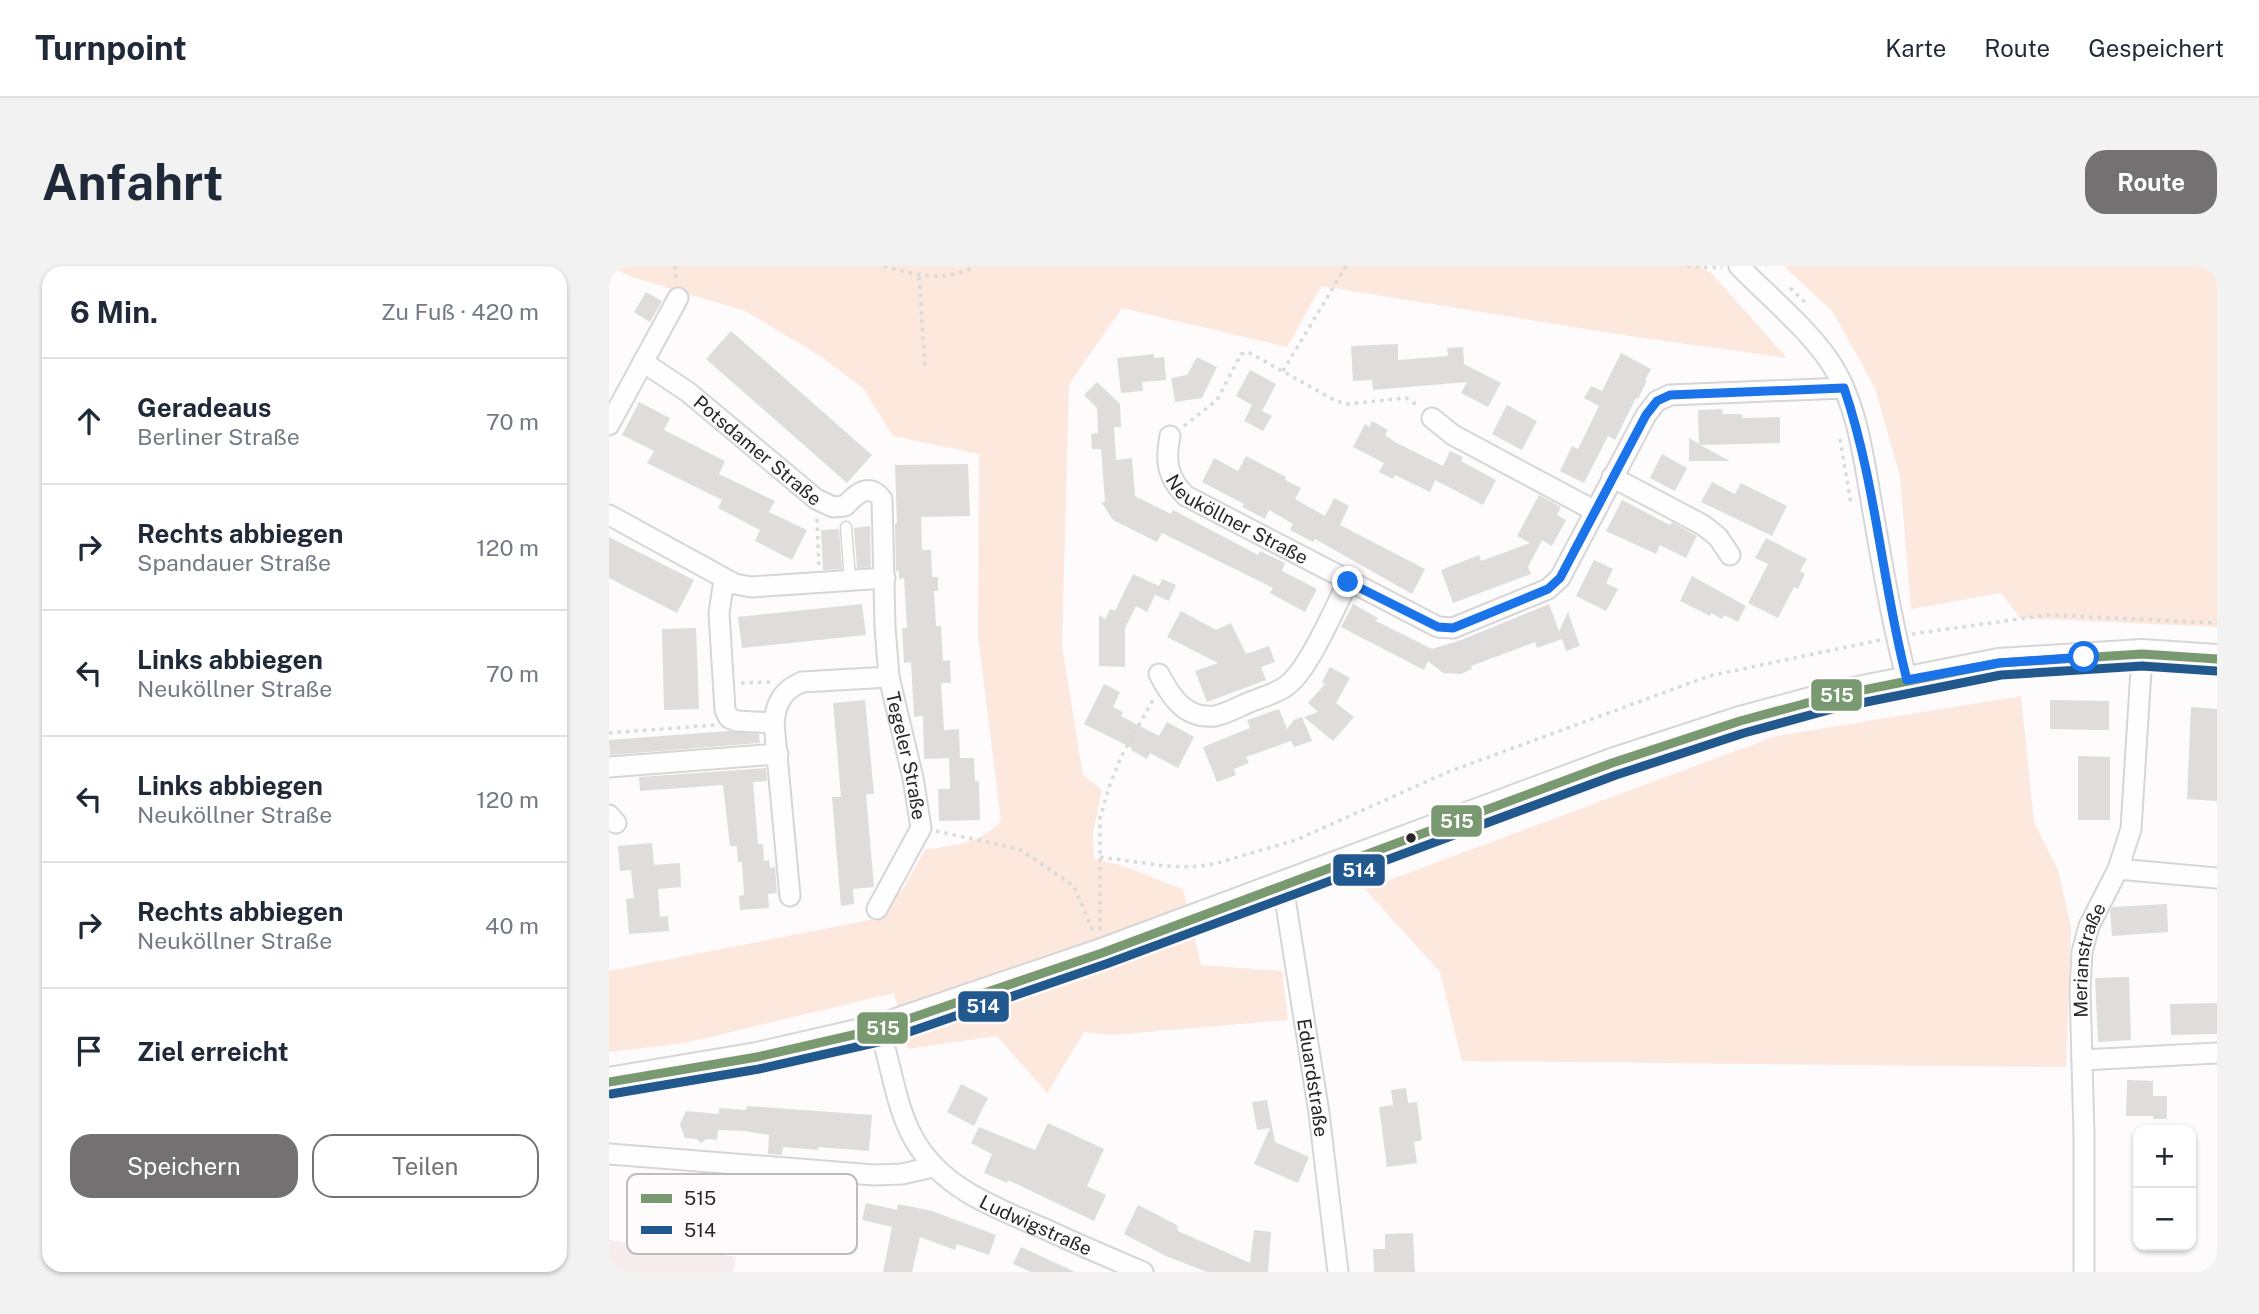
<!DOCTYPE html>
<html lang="de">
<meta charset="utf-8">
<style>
:root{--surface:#fff;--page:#f2f2f3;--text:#1f2937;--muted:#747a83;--line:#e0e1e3;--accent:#747172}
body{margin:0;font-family:"Public Sans",sans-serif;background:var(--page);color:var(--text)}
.controls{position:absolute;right:21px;bottom:21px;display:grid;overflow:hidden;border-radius:14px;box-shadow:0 2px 5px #0004}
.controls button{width:63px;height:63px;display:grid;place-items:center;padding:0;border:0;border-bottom:2px solid var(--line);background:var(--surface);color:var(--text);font:35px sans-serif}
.stop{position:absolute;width:21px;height:21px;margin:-16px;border:5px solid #1a73e8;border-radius:50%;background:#fff}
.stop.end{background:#1a73e8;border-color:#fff;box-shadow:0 2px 7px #0008}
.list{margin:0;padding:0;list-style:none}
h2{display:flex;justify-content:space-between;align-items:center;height:91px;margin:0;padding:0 28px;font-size:30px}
h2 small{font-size:23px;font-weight:400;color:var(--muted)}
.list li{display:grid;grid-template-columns:46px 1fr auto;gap:21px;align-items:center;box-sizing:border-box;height:126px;padding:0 28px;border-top:2px solid var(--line)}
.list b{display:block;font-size:26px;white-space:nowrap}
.list p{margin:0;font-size:23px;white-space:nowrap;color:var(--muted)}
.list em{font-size:23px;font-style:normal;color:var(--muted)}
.actions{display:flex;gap:14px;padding:21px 28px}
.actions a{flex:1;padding:16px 0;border:2px solid var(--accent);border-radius:21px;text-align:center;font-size:24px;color:var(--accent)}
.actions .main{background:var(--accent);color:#fff}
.icon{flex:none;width:38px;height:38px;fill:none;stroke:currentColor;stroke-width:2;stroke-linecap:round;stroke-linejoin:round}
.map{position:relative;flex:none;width:1608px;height:1006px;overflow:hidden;border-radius:21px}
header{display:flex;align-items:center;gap:42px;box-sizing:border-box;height:98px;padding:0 35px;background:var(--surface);border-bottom:2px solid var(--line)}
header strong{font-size:33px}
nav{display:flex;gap:38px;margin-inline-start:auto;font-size:24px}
.intro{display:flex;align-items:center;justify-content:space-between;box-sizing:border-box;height:168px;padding:0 42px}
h1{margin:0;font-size:49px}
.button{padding:18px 32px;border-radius:21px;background:var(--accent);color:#fff;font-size:24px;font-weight:700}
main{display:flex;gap:42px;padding:0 42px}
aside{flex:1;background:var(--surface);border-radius:21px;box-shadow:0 2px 5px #0004}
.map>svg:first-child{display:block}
.built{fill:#f6ecee}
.green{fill:#fce8dd}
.building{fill:#dfdcdc}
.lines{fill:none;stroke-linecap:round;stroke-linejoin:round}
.lane-casing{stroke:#d8d5d6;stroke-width:13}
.street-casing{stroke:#d8d5d6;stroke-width:23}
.secondary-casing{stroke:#d8d5d6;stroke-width:32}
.path{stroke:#dbdada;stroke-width:3.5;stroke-dasharray:3.5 5;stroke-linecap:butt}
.lane{stroke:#fffeff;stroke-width:10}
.street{stroke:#fffeff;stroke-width:19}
.secondary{stroke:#fffeff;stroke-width:28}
.bus-1-casing{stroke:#fffafb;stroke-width:14}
.bus-2-casing{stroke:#fffafb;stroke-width:14}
.bus-1{stroke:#799a71;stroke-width:9}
.bus-2{stroke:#21598e;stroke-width:9}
.route{stroke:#1a73e8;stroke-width:9}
.bus-dot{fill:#2a2627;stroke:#fffafb;stroke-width:2.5}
.labels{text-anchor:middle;stroke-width:7;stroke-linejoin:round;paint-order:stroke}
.street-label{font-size:19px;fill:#2a2627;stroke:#fffafb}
.key{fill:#fffafb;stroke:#bfbabb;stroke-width:2}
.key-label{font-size:19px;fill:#2a2627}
.line-badge{stroke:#fffafb;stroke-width:2.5}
.badge-label{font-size:19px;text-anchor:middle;font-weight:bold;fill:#fff}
</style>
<header>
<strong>Turnpoint</strong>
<nav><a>Karte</a><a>Route</a><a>Gespeichert</a></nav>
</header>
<div class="intro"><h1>Anfahrt</h1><a class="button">Route</a></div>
<main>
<aside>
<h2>6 Min.<small>Zu Fuß · 420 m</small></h2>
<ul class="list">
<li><svg class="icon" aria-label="ahead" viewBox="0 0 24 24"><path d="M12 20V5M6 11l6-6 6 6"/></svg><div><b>Geradeaus</b><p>Berliner Straße</p></div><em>70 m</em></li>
<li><svg class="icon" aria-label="right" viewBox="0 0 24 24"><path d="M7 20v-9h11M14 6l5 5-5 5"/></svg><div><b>Rechts abbiegen</b><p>Spandauer Straße</p></div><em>120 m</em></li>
<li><svg class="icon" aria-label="left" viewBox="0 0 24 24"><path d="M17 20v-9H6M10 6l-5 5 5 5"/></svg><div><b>Links abbiegen</b><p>Neuköllner Straße</p></div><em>70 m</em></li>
<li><svg class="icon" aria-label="left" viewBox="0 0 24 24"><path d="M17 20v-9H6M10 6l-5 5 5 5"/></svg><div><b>Links abbiegen</b><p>Neuköllner Straße</p></div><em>120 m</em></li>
<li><svg class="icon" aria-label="right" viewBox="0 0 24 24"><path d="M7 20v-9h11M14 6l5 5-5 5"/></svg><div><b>Rechts abbiegen</b><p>Neuköllner Straße</p></div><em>40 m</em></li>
<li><svg class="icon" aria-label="arrive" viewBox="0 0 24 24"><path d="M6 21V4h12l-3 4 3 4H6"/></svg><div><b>Ziel erreicht</b></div></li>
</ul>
<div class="actions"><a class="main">Speichern</a><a>Teilen</a></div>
</aside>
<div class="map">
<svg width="1608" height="1006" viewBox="0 0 1608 1006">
<rect width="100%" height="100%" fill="#fefbfc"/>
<path class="built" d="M0 974 127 991 124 1006H0Z"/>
<g class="green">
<path d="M0 0H1091L1103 8 1178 92 1020 70 712 20 678 81 513 42 460 118 453 380 474 509 493 524 484 568 485 593 514 600 574 623 592 699 673 705 679 754 504 769 475 766 438 827 388 770 299 783 285 727 76 777 0 786V705L271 652 295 621 316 584C347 578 370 579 392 555L369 370 370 188 284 170 254 122 210 89 136 45 23 11Z"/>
<path d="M1175 0H1608V361L1411 352 1392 327 1302 343 1291 210 1266 122 1224 46Z"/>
<path d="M1412 430 1425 556 1449 604 1462 661 1457 801 853 795 831 706 756 623 1167 470Z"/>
</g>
<g class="building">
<path d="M37 26 53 35 41 56 25 46Z"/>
<path d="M122 65 263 189 238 217 97 93Z"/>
<path d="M789 78V94L839 90 838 82 854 81 855 98 892 117 879 141 852 127 858 116 764 124 763 114 744 115 742 80Z"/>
<path d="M1012 87 1042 103 1036 114 1038 115 1029 133 1027 132 1006 174 999 170 975 217 951 205 963 180 969 183 990 140 975 132 982 120 993 125Z"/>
<path d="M545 88V92L555 91 557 114 533 116 534 125 512 127 508 92Z"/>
<path d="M588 91 608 101 593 132 566 136 562 112 578 109Z"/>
<path d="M641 104 667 118 653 145 663 150 654 165 635 155 643 139 627 130Z"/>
<path d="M488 116 511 138 512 161H505L507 194 523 192 526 230 562 248 564 244 649 289 651 285 676 297 673 305 708 323 696 346 661 327 664 322 553 267 548 276 504 254 493 237 496 235 492 183H483L482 168 489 167 488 142 475 129Z"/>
<path d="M30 136 61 152 55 164 116 195 110 208 166 235 160 246 198 264 183 294 146 275 151 264 109 242 113 234 38 197 45 185 13 169Z"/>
<path d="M898 139 928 155 913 184 883 168Z"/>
<path d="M1113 143 1114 148H1133V152L1171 151V177L1091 179 1121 195H1080V172L1090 178 1089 144Z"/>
<path d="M763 155 779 164 776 169 786 176 834 200 841 185 854 191 852 195 887 214 874 239 826 214 821 226 786 209 784 213 770 206 775 197 744 181 756 158 760 161Z"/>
<path d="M1053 188 1078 202 1066 225 1041 212Z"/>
<path d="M637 190 677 211 676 214 692 222 686 233 716 250 725 232 740 240 731 259 816 303 803 328 706 273 704 276 681 264 684 258 660 244 656 253 633 241 635 238 593 216 605 192 629 205Z"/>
<path d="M359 198 361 250 312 251 313 284H322L323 311H329V325H325L327 360H332L334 395 341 394 342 417H332L335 464 350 463 351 492H365L366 516 370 515 371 554 330 555 329 523H341L340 492H346L315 493 314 450 305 451 302 396 295 397 293 362H298L295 312 290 313V305H287L286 258 288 257 286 199Z"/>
<path d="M1103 216 1126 228 1132 217 1178 240 1163 270 1092 236Z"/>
<path d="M930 229 952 241 948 249 957 254 943 280 933 274 919 301 922 308 844 337 832 304 870 289 872 295 921 277 908 270Z"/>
<path d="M1013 234 1061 259 1063 256 1088 270 1077 292 1051 279 1047 288 997 265Z"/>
<path d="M261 260 262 301 248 302 245 262Z"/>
<path d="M230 263 233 303 214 304 212 264Z"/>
<path d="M0 271 85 314 68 347 0 312Z"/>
<path d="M1157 272 1198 293 1191 305 1196 308 1189 323 1185 321 1169 352 1139 337 1159 298 1146 292Z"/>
<path d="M985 294 1004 303 997 317 1009 323 997 345 967 330Z"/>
<path d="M524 308 550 320 553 313 567 319 560 335 546 329 538 346 527 340 516 362V401L490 400V349L496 353 501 343 506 345Z"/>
<path d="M1083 310 1137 340 1129 356 1115 349 1113 353 1102 347 1101 350 1071 335Z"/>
<path d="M253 338 257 369 133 382 129 351Z"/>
<path d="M744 338 769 352 767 355 823 383 852 374 940 338 950 365 959 346 971 380 957 385 951 367 953 373 928 382 926 376 862 400 863 403 852 408 834 407 819 395 815 404 732 361Z"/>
<path d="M572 345 607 364 622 357 637 388 660 380 666 396 652 401 657 414 598 436 586 405 609 397 558 371Z"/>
<path d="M87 362 90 443 55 444 53 363Z"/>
<path d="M721 401 741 412 727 437 745 451 724 475 695 451 709 446 699 437 716 418 713 416Z"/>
<path d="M495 418 511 426 504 441 514 446 512 450 550 470 558 456 585 471 569 502 541 487 538 493 522 484 523 482 475 458Z"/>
<path d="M256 434 265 528H257L265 621 244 623 245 638 232 640 223 531H232L224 437Z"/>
<path d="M1441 434 1500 435V464L1441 463Z"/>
<path d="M1582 441 1608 443V535L1578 533Z"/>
<path d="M670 443 678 463 685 454 693 451 703 475 685 481 682 475 637 491 640 497 625 503 627 509 608 516 594 481 641 462 638 454Z"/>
<path d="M119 465 150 468 151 477 1 489 0 474Z"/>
<path d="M1469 490 1501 491V554H1469Z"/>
<path d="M157 502 158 515 144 516 149 578H154L155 595 160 594 161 602 166 601 168 627 159 628 160 642 131 644 130 630 135 629 133 596H129L128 580H121L114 519 31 525 30 511Z"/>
<path d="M43 577 45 599 71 597 72 621 49 623 51 651 59 650 60 665 20 668 17 633 25 632 22 604 11 605 9 580Z"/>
<path d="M1558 638 1559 666 1503 670 1501 645 1503 641Z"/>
<path d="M1520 711 1522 774 1489 776 1486 712Z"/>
<path d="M1608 737V768L1562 769 1561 738Z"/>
<path d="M1518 814 1544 815V830H1558V853H1544V850H1517Z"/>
<path d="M352 818 379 832 365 860 338 846Z"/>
<path d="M797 822 799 837 808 836 813 874 805 876 808 897 778 901 770 841 784 839 782 824Z"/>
<path d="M658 834 666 876 700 891 689 917 645 898 661 862 648 864 643 836Z"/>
<path d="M138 840 263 849 260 885 209 881V884L174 881 173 889 159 888 160 869 135 865 109 864 108 874 97 873 92 877 88 873 76 872 71 858 77 845 110 848V842L137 844Z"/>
<path d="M439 857 495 883 478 920 497 929 485 955 399 914 398 917 375 907 383 888 362 877 370 861 426 884Z"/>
<path d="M28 907 55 909 53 936 26 934Z"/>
<path d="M257 937 288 944 289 938 323 945 387 969 380 989 348 978 346 984 311 971 303 1006H274L283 961 253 954Z"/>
<path d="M529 939 568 959 569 965 641 997 645 964 662 966 659 1006H598L557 990 515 968Z"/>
<path d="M804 967 806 1006H765L764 983H776V968Z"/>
<path d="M412 981 466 1006H422L404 998Z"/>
</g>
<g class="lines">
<defs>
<path id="lane" d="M237 261 241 314"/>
<g id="street">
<path d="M1130 0C1160 31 1194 58 1219 93 1249 136 1255 195 1264 246 1274 302 1283 358 1298 414"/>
<path id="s1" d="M34 96 79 126 207 233 224 241 236 240C247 228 260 216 273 233L276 361 280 411 304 512 312 562 268 643"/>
<path d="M823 152 844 169 986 245"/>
<path d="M0 159 69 32"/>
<path id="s2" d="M561 170C556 194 558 212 577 230L829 361 844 362 939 323 951 312 1037 149 1048 135 1061 129 1235 122"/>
<path d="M1003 211 1094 259 1109 271 1121 289"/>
<path d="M0 249 126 318 142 321 276 312"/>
<path d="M115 314 110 347 116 444 120 452 128 455 165 457"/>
<path d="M550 408C562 431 576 453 606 450 617 448 631 440 641 436 656 430 673 426 684 414 704 393 725 343 739 316"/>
<path d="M0 501 169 488"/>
<path d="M0 549 7 557"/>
<path d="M1509 603 1608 612"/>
<path id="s3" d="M674 620 710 847 729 1006"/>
<path d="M181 630 165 457C167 436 174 424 193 416L280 411"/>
<path id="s4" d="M270 763C283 799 286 841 306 875 334 923 387 942 436 963 468 978 501 992 534 1006"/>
<path d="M1473 794 1608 787"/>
<path d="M0 888 265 909 293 908 324 901"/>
<path id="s5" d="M1475 1006V868L1471 724 1473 686 1480 660 1509 603 1522 563 1533 388"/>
</g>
<path id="secondary" d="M0 816 148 791 270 763 493 687 1003 497 1131 455 1224 430 1390 397 1533 388 1608 393"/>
</defs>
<use href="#lane" class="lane-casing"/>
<use href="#street" class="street-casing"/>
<use href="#secondary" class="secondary-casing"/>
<g class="path">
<path d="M66 0 67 15"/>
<path d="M275 0C305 9 337 17 366 0"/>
<path d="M1078 0 1113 2"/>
<path d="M310 11 316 100"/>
<path d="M1181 22 1198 38"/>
<path d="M674 105 737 0"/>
<path d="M575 160 608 134 632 88 639 86 727 135 739 138 797 132 811 141"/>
<path d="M1231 173 1242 238"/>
<path d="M208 253 210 301"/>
<path d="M1303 368 1439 349 1608 357"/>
<path d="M132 417 163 416"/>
<path d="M0 467 106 459"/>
<path d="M327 565 410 583 465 620 485 668"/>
<path d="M491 591 556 600 582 601 605 598 687 574 839 506 1100 410 1271 374"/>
<path d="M491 664V552L500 521 512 491 545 432"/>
</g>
<use href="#lane" class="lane"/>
<use href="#street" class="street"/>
<use href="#secondary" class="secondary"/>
<defs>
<path id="bus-1" d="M0 816 148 791 270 763 493 687 1003 497 1131 455 1224 430 1390 397 1533 388 1608 393"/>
<path id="bus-2" d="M2 828 150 803 274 775 497 698 1007 509 1135 467 1227 442 1392 409 1533 400 1607 405"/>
</defs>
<use href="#bus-1" class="bus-1-casing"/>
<use href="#bus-2" class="bus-2-casing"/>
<use href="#bus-1" class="bus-1"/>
<use href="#bus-2" class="bus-2"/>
</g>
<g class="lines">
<path class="route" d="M739 316 829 361 844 362 939 323 951 312 1037 149 1048 135 1061 129 1235 122C1267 216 1273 318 1298 414L1390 397 1475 391"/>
</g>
<circle class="bus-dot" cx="802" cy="572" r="6"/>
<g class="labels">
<g class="street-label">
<text dy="7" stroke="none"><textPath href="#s1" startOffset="145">Potsdamer Straße</textPath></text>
<text dy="7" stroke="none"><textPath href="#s2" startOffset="121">Neuköllner Straße</textPath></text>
<text dy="7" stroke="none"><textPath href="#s1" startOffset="556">Tegeler Straße</textPath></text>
<text dy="7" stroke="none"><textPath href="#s5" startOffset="313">Merianstraße</textPath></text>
<text dy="7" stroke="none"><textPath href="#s3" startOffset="194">Eduardstraße</textPath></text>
<text dy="7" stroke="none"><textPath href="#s4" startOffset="268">Ludwigstraße</textPath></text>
</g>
</g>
<rect x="18" y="908" width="230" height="80" rx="10" class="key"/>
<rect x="32" y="928" width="31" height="9" fill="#799a71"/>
<rect x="32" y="960" width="31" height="8" fill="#21598e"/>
<g class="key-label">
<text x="75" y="939">515</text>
<text x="75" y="971">514</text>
</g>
<g class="line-badge">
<rect x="1201" y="412" width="53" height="34" rx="7" fill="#799a71"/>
<rect x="821" y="538" width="53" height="34" rx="7" fill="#799a71"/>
<rect x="723" y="587" width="54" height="34" rx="7" fill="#21598e"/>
<rect x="348" y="724" width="53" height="33" rx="7" fill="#21598e"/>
<rect x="247" y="745" width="53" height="34" rx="7" fill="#799a71"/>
</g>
<g class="badge-label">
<text x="1228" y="436">515</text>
<text x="848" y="562">515</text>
<text x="750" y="611">514</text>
<text x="374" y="747">514</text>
<text x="274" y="769">515</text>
</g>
</svg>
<div class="controls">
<button>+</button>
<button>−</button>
</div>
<div class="stop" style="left:1475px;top:391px"></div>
<div class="stop end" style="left:739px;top:316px"></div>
</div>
</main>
